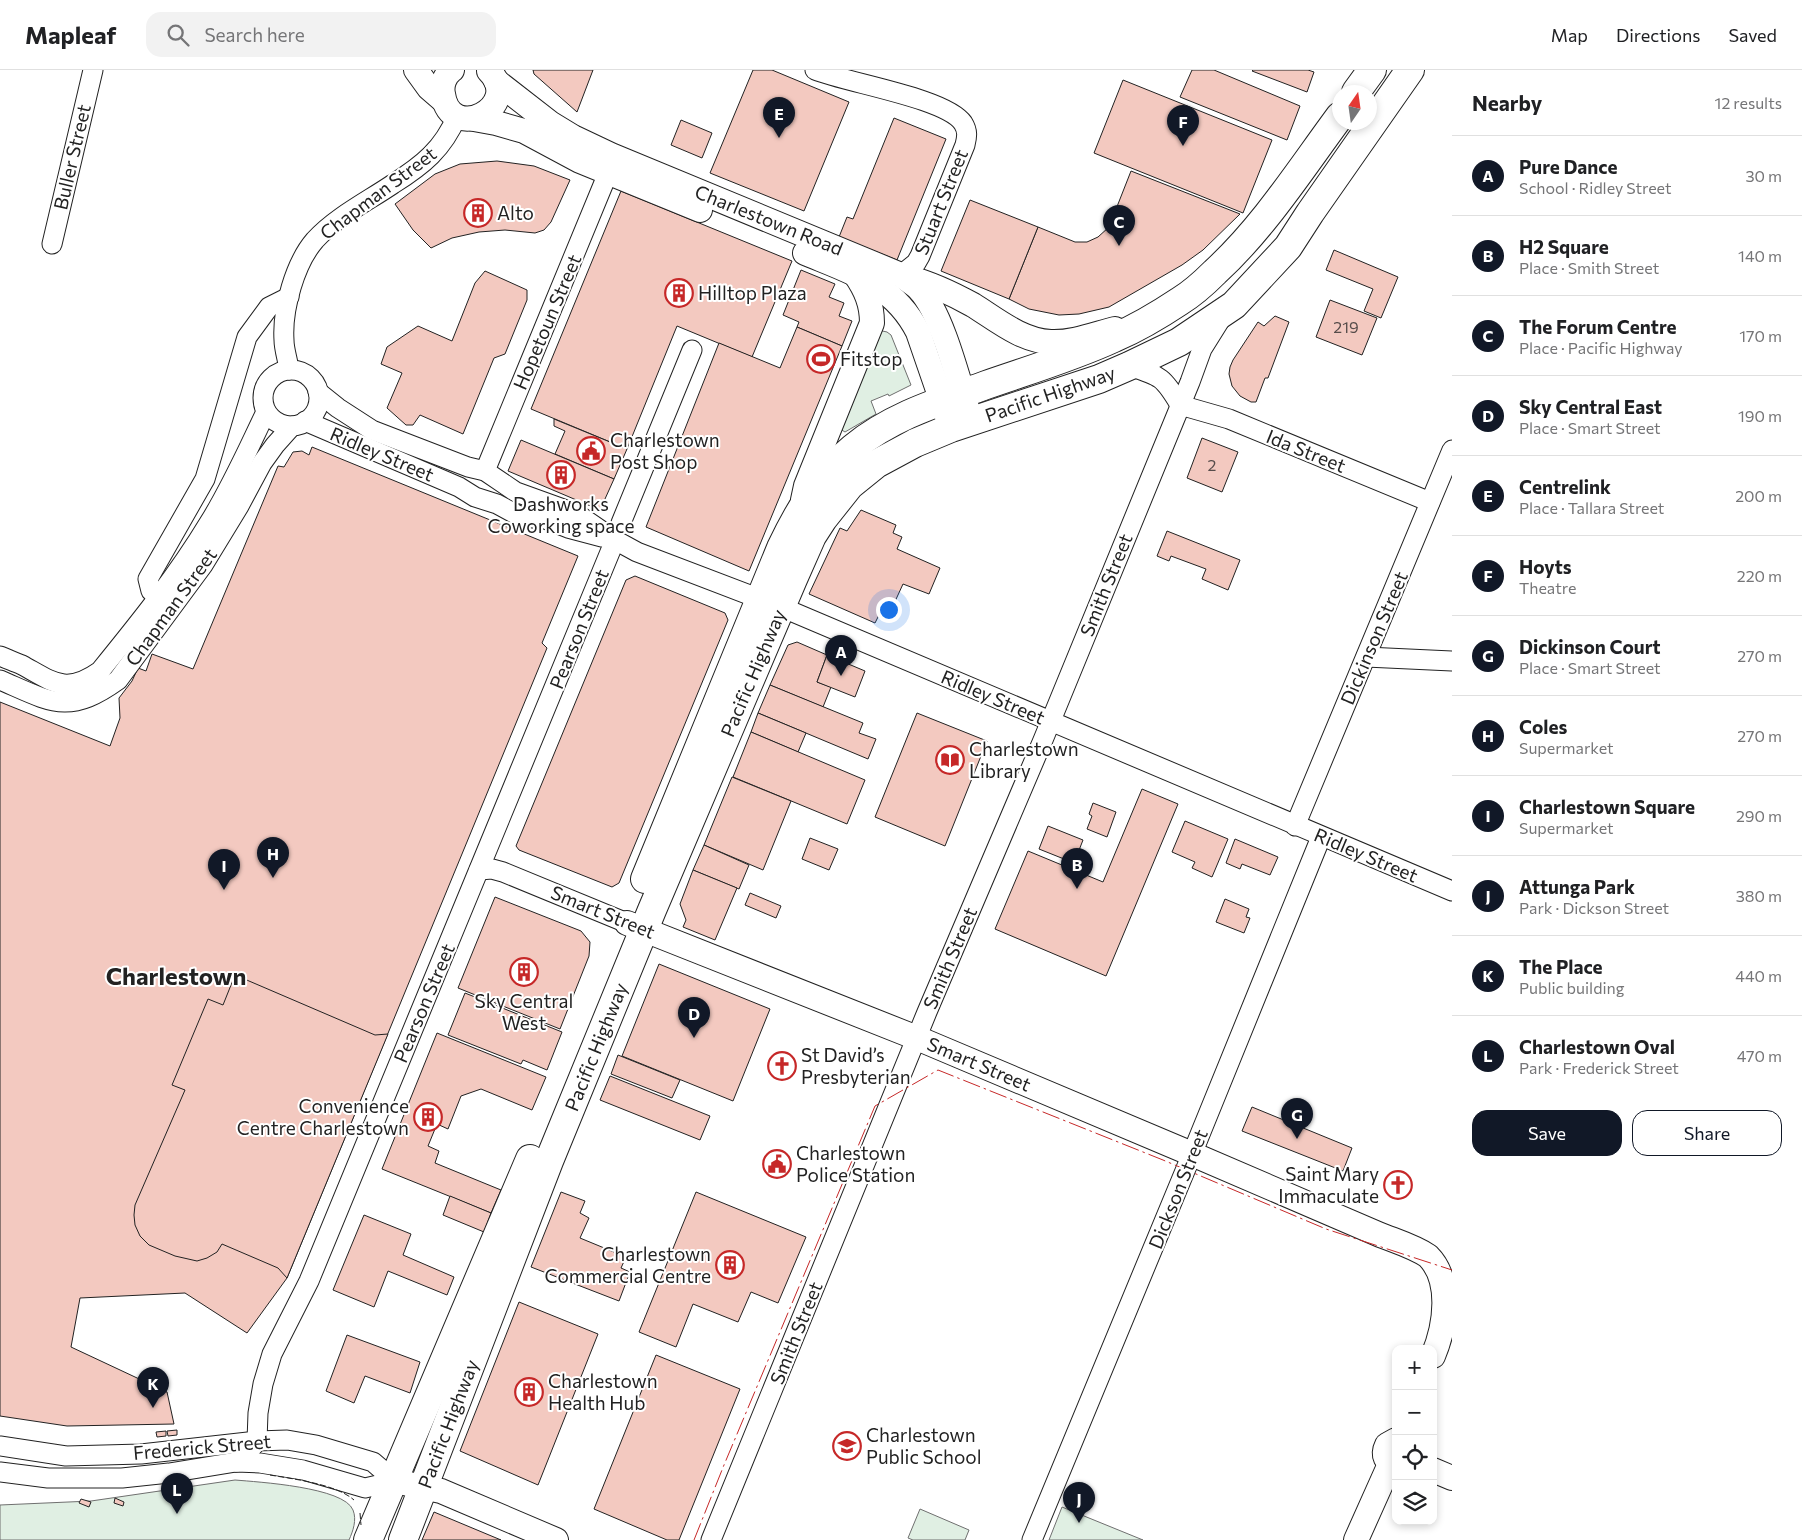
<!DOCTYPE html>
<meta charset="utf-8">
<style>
:root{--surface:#fff;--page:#f2f2f2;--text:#202124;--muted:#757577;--line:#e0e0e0;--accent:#111827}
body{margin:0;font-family:Commissioner,sans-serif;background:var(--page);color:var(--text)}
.controls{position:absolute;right:15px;bottom:15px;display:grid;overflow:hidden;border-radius:10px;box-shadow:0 2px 8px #0003}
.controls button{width:45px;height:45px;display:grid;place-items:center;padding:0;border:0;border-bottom:1px solid var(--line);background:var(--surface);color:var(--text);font:25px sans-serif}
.compass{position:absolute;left:1332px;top:15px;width:45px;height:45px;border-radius:50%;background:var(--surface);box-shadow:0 2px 8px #0003;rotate:13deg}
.you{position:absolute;left:888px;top:539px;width:18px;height:18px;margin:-12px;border:4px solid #fff;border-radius:50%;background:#1a73e8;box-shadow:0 0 0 8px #1a73e833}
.badge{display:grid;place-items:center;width:32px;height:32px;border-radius:50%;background:var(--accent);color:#fff;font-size:16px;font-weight:700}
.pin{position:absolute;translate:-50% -41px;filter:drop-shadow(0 1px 2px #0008)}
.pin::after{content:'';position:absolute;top:26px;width:18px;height:15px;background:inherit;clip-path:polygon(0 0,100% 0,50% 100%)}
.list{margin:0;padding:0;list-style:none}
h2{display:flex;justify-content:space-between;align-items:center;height:65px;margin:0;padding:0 20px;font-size:21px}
h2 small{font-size:16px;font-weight:400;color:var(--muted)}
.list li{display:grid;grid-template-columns:32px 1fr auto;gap:15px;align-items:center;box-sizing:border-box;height:80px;padding:0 20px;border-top:1px solid var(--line)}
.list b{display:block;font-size:19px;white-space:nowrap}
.list p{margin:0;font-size:16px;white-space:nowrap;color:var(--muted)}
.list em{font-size:16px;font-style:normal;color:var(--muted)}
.actions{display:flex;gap:10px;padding:15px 20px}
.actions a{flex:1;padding:11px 0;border:1px solid var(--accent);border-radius:15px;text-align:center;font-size:18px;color:var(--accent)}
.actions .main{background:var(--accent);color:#fff}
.icon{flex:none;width:28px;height:28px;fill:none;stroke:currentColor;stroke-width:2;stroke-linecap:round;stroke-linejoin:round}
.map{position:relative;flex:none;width:1452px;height:1470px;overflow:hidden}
header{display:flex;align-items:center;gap:30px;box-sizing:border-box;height:70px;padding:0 25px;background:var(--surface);border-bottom:1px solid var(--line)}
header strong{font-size:24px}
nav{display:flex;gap:28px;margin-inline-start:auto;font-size:18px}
.search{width:350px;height:45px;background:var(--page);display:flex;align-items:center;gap:12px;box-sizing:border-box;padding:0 18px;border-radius:15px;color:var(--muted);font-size:19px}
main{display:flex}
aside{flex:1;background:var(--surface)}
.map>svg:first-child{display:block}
.green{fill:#e0efe3;stroke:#6f6f6f}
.building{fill:#f3c9c0;stroke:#222}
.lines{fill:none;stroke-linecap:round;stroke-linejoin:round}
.minor-casing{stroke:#222;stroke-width:21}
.major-casing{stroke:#222;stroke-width:26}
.highway-casing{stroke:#222;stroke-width:30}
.minor{stroke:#fff;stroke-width:19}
.major{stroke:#fff;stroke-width:24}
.highway{stroke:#fff;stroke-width:28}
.fence{stroke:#222;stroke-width:1;stroke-dasharray:6 2.5;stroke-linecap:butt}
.power{stroke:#c62828;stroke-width:1;stroke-dasharray:18 4 2.5 4;stroke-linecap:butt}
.labels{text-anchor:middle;stroke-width:4;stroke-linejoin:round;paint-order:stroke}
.number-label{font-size:16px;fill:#564c4a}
.street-label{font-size:19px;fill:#222;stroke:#fff}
.poi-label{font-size:19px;fill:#222;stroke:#fff;text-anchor:start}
.district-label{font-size:24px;font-weight:bold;fill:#222;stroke:#fff}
</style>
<header>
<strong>Mapleaf</strong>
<div class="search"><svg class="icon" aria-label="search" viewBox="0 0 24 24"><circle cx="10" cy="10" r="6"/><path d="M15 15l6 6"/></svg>Search here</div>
<nav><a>Map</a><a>Directions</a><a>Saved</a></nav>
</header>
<main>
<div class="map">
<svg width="1452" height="1470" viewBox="0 0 1452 1470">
<rect width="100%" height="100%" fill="#fff"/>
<g class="green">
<path d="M878 260 887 262 891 265 911 315 889 326 888 324 871 331 876 344 845 362 837 357Z"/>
<path d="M235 1410C258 1412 344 1417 353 1440 357 1450 353 1461 349 1470H0V1435L91 1431Z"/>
<path d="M1062 1437 1143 1470H1049Z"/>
<path d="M920 1439 969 1460 965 1470H913L908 1468Z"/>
</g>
<g class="building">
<path d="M533 0H593L577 42 534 4Z"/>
<path d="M753 0H772L849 32 804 141 710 103Z"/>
<path d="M1192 0H1214L1300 36 1287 70 1180 27Z"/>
<path d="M1253 0H1308L1314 2 1307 22 1252 1Z"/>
<path d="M1123 10 1272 70 1243 143 1094 83Z"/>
<path d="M894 48 946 69 897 190 839 167 847 147 853 149Z"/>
<path d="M681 50 712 63 702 88 671 75Z"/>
<path d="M497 91 534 96 570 110 551 152 544 160 535 163 505 160 479 162 452 168 431 178 413 160 395 134 435 104 460 94Z"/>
<path d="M1131 101 1240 144 1203 180 1182 195 1109 237 1079 244 1059 245 1029 239 1009 229 1038 157 1075 172H1087L1098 167 1109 157Z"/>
<path d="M621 121 792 191 752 287 677 256 627 379 531 339Z"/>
<path d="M970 130 1038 157 1009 229 941 201Z"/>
<path d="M1334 180 1398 207 1381 248 1364 241 1373 219 1326 200Z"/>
<path d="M801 200 835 214 829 227 844 233 839 246 852 251 842 276 797 257 799 252 783 245Z"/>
<path d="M485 201 527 220V230L505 284 494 288 463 364 420 345 413 355H406L387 338 402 303 381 294 387 277 418 256 452 271 475 213Z"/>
<path d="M1330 230 1377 248 1362 285 1316 267Z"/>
<path d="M1275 246 1289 252 1268 308H1265L1256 332H1251L1240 326 1232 316 1229 304 1230 297 1233 290 1258 252 1264 256Z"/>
<path d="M797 257 842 276 749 501 646 457 719 273 780 298Z"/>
<path d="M554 349 627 379 614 409 555 384 565 361 554 356Z"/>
<path d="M1202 368 1238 382 1222 422 1187 408Z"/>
<path d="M521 370 614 409 600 440 508 401Z"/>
<path d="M312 377 578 486 542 573 547 578 287 1208 247 1263 185 1223 80 1228 71 1277 167 1322 174 1354 67 1356 0 1346V632L110 676 120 648 119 628 132 611 138 598 146 601 152 584 193 599 278 396 284 397 293 382 302 381 309 385Z"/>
<path d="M861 440 896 455 893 463 902 467 897 479 940 498 929 524 903 514 887 549 879 545 875 553 809 524 840 458 847 461Z"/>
<path d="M1167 461 1240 490 1228 520 1202 509 1206 499 1171 486 1169 491 1157 486Z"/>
<path d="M635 506 725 543 728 550 619 813 612 817 519 780 516 776 626 510Z"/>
<path d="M797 572 827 585 817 612 831 617 823 637 770 615 788 575Z"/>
<path d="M827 585 865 601 855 627 817 612Z"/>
<path d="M770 615 863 653 859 663 876 669 868 689 758 643Z"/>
<path d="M758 643 806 663 798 682 751 662Z"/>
<path d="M917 643 987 671 945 776 875 747Z"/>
<path d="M751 662 865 710 847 754 733 707Z"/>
<path d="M732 707 791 731 763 800 704 775Z"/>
<path d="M1142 719 1178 734 1106 906 995 859 1028 781 1103 812Z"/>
<path d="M1093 733 1116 742 1107 767 1087 759 1092 746 1089 744Z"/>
<path d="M1185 751 1228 769 1212 807 1192 798 1195 792 1172 782Z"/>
<path d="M1048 756 1083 770 1074 793 1039 779Z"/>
<path d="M810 768 838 779 829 800 802 789Z"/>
<path d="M1235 769 1278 787 1270 805 1242 794 1240 799 1226 793Z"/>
<path d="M704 775 749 795 739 819 693 800Z"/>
<path d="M693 800 737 818 715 870 683 857 686 850 680 834Z"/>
<path d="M750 823 781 836 776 848 745 835Z"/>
<path d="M495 827 581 861 590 872 589 886 560 959 458 918Z"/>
<path d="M1225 829 1249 839 1246 847 1250 848 1244 863 1216 852Z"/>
<path d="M659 894 770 939 733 1031 622 986Z"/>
<path d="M235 905 375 965 388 964 287 1208 278 1198 222 1174 217 1182 207 1188 197 1191 175 1186 149 1175 140 1166 135 1155 134 1145 135 1135 185 1020 172 1015 208 929 223 935Z"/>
<path d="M465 923 562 962 547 1000 523 990 521 994 448 965Z"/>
<path d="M437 963 546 1007 532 1040 481 1019 461 1026 448 1059 437 1054 428 1076 439 1081 435 1093 501 1120 491 1143 382 1099Z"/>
<path d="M618 985 680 1010 672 1028 611 1004Z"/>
<path d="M610 1006 710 1046 700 1070 600 1030Z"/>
<path d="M1252 1037 1352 1078 1343 1101 1242 1061Z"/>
<path d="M561 1122 585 1131 580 1143 589 1148 580 1168 626 1187 621 1198 630 1202 619 1231 531 1197Z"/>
<path d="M696 1122 806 1167 778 1233 751 1222 738 1252 693 1234 676 1277 639 1262Z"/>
<path d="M450 1126 491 1143 484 1162 443 1145Z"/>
<path d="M364 1145 411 1164 403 1185 454 1207 447 1225 388 1201 374 1237 333 1220Z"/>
<path d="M519 1232 598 1264 538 1415 460 1381Z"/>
<path d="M347 1265 420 1292 410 1323 365 1306 354 1333 326 1321Z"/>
<path d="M656 1285 740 1319 679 1470H667L594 1439Z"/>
<path d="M177 1360V1365L168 1366 167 1361Z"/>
<path d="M166 1361V1366L157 1367 156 1362Z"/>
<path d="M115 1428 124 1432 123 1436 114 1433Z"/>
<path d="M81 1429 91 1432 89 1437 79 1433Z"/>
<path d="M434 1442 501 1470H422Z"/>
</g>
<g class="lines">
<defs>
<g id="minor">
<path d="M815 0C847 13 946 28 963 53 968 61 967 67 965 75L920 186 916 193 901 205"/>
<path d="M52 174 93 0"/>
<path d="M1129 296C1160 306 1163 306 1180 335"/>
<path d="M289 300C288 290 284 280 284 270 282 239 295 193 315 170 336 147 368 131 393 114 423 95 443 79 457 46"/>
<circle cx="291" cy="328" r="28"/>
<path d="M318 322 338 338 372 360 468 397 485 401 516 422 577 444 615 470 637 482 781 537 1452 821"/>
<path d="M1180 335 1229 349 1430 432"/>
<path d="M305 351 459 417 475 427 497 434 521 447 545 449 568 458 602 467"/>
<path d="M485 401 608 103"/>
<path d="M621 453 692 280"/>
<path d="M159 527 151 521 148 509 205 409 247 267 269 237 289 227"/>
<path d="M0 586C7 589 15 592 22 595 53 612 66 625 100 601 139 553 177 506 209 453 231 418 248 379 266 342"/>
<path d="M1366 587 1452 591"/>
<path d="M0 610C51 632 68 646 118 610L203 495 239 436 262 393 275 375 292 356"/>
<path d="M1295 756 1452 380"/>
<path d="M479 800 492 799 503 802 627 853"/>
<path d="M0 1376 66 1386 141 1384 257 1371 287 1370 316 1375 373 1392 395 1411"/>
<path d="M236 1392 245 1386 257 1371 258 1343 263 1314 272 1284 309 1211 615 470"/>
<path d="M0 1402 48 1408H122L169 1403 236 1392 260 1393 303 1400 365 1418 395 1411"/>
<path d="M711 1470 927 942 1043 670 1190 312 1202 279 1222 247"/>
<path d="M1032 1470 1192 1084 1321 767"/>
</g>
<g id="major">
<path d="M416 0 429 18 444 31"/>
<path d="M452 0C445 5 441 15 443 24 450 75 524 36 489 1"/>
<path d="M496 11 550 53 573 67 611 85 901 205C907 210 914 214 919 219 943 244 960 317 971 351"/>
<path d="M474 49 496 53 524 61 580 91 700 140"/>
<path d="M805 183C851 202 894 214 918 262L948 349"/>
<path d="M910 208C932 214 953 224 973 235 997 250 1022 271 1051 272 1072 273 1095 264 1115 259"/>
<path d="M803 430 806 416 872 253C872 234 866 220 855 204"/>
<path d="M627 853 917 968 1192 1084 1378 1164C1395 1171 1413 1176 1428 1186 1452 1210 1446 1255 1433 1286"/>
<path d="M1396 1370 1387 1375C1382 1385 1386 1393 1396 1396"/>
<path d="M1433 1400 1452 1408"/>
<path d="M395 1411 441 1421 556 1470"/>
<path d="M1356 1470 1390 1394"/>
</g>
<g id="highway">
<path d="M1356 22 1372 0"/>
<path d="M645 809 781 478C799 440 820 405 853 378 892 346 939 332 986 315 1029 300 1073 287 1114 268 1137 258 1159 245 1180 231 1193 223 1204 213 1215 202 1264 157 1300 100 1340 46"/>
<path d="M368 1470 530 1089"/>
<path d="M403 1470 549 1091 652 840 793 509 812 466 823 449 850 415 876 394 915 373 951 358 1099 309 1129 296 1179 272 1234 235 1288 177 1310 143 1410 0"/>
</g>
</defs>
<use href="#minor" class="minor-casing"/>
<use href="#major" class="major-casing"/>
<use href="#highway" class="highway-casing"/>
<use href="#minor" class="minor"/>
<use href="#major" class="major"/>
<use href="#highway" class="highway"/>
<g class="fence">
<path d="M270 1405C293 1409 336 1414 354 1430"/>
<path d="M360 1443 361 1455"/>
</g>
<path class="power" d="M694 1470 724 1395 875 1036 938 1000 1163 1090 1326 1159 1452 1200"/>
</g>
<defs>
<symbol id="building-ring" viewBox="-11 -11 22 22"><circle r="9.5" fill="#fff" stroke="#c62828" stroke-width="1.5"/><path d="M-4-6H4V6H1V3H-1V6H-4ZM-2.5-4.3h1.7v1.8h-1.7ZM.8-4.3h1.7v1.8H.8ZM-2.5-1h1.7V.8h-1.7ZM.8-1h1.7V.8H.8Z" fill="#c62828"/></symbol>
<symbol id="stadium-ring" viewBox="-11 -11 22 22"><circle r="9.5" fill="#fff" stroke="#c62828" stroke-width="1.5"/><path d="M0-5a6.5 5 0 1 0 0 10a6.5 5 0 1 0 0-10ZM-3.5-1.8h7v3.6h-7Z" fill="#c62828"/></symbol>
<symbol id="civic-ring" viewBox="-11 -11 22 22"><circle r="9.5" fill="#fff" stroke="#c62828" stroke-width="1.5"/><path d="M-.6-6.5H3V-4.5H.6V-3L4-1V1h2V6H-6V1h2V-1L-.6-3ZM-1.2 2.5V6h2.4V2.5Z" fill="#c62828"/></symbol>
<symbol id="library-ring" viewBox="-11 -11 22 22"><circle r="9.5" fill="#fff" stroke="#c62828" stroke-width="1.5"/><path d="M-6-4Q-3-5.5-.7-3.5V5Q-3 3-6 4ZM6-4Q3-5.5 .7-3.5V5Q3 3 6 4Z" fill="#c62828"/></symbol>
<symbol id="church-ring" viewBox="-11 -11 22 22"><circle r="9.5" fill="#fff" stroke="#c62828" stroke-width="1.5"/><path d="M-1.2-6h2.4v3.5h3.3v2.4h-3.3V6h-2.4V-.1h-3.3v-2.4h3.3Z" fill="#c62828"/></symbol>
<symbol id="school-ring" viewBox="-11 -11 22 22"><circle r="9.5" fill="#fff" stroke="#c62828" stroke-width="1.5"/><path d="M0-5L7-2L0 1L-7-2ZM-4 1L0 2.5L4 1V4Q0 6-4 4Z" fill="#c62828"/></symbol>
</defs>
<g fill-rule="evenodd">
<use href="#building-ring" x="462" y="127" width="32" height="32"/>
<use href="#building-ring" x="663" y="207" width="32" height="32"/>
<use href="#stadium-ring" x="805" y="273" width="32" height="32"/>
<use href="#civic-ring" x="575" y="365" width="32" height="32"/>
<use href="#building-ring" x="545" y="389" width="32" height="32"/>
<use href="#library-ring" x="934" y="674" width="32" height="32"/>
<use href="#building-ring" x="508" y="886" width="32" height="32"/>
<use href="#church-ring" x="766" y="980" width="32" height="32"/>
<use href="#building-ring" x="412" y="1031" width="32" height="32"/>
<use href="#civic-ring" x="761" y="1078" width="32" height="32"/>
<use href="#church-ring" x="1382" y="1099" width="32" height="32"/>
<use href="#building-ring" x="714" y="1179" width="32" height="32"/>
<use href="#building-ring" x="513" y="1306" width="32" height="32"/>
<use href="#school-ring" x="831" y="1360" width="32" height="32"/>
</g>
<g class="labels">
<g class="number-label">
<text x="1346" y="263">219</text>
<text x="1212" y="401">2</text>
</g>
<g class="street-label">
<text transform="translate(72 87) rotate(-77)" y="7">Buller Street</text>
<text transform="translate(378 123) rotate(-37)" y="7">Chapman Street</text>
<text transform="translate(941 132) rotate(-68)" y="7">Stuart Street</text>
<text transform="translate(769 150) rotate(22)" y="7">Charlestown Road</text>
<text transform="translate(547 252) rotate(-67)" y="7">Hopetoun Street</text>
<text transform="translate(1050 324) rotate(-19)" y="7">Pacific Highway</text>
<text transform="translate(1306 381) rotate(22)" y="7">Ida Street</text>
<text transform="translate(382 384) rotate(23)" y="7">Ridley Street</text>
<text transform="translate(1106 515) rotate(-68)" y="7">Smith Street</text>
<text transform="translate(171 537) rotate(-54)" y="7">Chapman Street</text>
<text transform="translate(579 559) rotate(-68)" y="7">Pearson Street</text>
<text transform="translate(1374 568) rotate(-67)" y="7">Dickinson Street</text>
<text transform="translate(753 603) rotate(-67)" y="7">Pacific Highway</text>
<text transform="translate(993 627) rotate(23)" y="7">Ridley Street</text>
<text transform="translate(1366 785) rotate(23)" y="7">Ridley Street</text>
<text transform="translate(603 842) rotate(22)" y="7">Smart Street</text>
<text transform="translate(950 888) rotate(-67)" y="7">Smith Street</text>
<text transform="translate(424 933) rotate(-67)" y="7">Pearson Street</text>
<text transform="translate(596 977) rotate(-68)" y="7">Pacific Highway</text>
<text transform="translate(979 994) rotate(23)" y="7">Smart Street</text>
<text transform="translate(1178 1119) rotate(-68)" y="7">Dickson Street</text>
<text transform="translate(796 1263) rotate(-68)" y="7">Smith Street</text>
<text transform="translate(448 1354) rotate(-69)" y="7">Pacific Highway</text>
<text transform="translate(202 1377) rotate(-5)" y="7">Frederick Street</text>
</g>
<g class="poi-label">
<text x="497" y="150">Alto</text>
<text x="698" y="230">Hilltop Plaza</text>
<text x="840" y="296">Fitstop</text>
<text x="610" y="377">Charlestown<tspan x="610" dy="22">Post Shop</tspan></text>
<text x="561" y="441" text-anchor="middle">Dashworks<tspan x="561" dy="22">Coworking space</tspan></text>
<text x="969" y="686">Charlestown<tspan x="969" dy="22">Library</tspan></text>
<text x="524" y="938" text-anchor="middle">Sky Central<tspan x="524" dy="22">West</tspan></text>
<text x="801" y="992">St David’s<tspan x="801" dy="22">Presbyterian</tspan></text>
<text x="409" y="1043" text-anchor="end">Convenience<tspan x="409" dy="22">Centre Charlestown</tspan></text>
<text x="796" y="1090">Charlestown<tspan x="796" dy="22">Police Station</tspan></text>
<text x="1379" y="1111" text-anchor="end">Saint Mary<tspan x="1379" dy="22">Immaculate</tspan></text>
<text x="711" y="1191" text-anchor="end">Charlestown<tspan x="711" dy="22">Commercial Centre</tspan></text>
<text x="548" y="1318">Charlestown<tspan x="548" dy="22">Health Hub</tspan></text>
<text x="866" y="1372">Charlestown<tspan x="866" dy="22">Public School</tspan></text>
</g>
<g class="district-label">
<text x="176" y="915">Charlestown</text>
</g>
</g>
</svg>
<div class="controls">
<button>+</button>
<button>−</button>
<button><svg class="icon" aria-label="locate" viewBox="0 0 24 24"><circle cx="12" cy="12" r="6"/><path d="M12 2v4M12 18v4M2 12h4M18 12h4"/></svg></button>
<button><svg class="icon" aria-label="layers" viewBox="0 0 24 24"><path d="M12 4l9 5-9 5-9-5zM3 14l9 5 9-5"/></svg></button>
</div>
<svg class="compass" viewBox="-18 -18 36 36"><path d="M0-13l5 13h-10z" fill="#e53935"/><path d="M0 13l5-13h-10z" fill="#757577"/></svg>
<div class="you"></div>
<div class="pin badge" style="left:841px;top:606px">A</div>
<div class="pin badge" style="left:1077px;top:819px">B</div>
<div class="pin badge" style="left:1119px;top:176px">C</div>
<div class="pin badge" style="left:694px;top:968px">D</div>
<div class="pin badge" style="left:779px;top:68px">E</div>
<div class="pin badge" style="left:1183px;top:76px">F</div>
<div class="pin badge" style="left:1297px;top:1069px">G</div>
<div class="pin badge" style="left:273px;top:808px">H</div>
<div class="pin badge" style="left:224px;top:820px">I</div>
<div class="pin badge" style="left:1079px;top:1453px">J</div>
<div class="pin badge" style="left:153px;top:1338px">K</div>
<div class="pin badge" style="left:177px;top:1444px">L</div>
</div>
<aside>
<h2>Nearby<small>12 results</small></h2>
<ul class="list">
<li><span class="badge">A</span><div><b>Pure Dance</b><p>School · Ridley Street</p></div><em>30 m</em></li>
<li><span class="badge">B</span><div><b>H2 Square</b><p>Place · Smith Street</p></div><em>140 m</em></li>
<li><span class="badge">C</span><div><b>The Forum Centre</b><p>Place · Pacific Highway</p></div><em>170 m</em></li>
<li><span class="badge">D</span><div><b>Sky Central East</b><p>Place · Smart Street</p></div><em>190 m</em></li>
<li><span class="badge">E</span><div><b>Centrelink</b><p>Place · Tallara Street</p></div><em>200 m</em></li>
<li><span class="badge">F</span><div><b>Hoyts</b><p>Theatre</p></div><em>220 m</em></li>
<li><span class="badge">G</span><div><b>Dickinson Court</b><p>Place · Smart Street</p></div><em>270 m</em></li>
<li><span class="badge">H</span><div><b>Coles</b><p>Supermarket</p></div><em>270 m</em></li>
<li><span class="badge">I</span><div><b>Charlestown Square</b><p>Supermarket</p></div><em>290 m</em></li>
<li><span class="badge">J</span><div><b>Attunga Park</b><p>Park · Dickson Street</p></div><em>380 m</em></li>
<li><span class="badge">K</span><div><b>The Place</b><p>Public building</p></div><em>440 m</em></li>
<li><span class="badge">L</span><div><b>Charlestown Oval</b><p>Park · Frederick Street</p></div><em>470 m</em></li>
</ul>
<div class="actions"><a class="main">Save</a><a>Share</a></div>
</aside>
</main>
